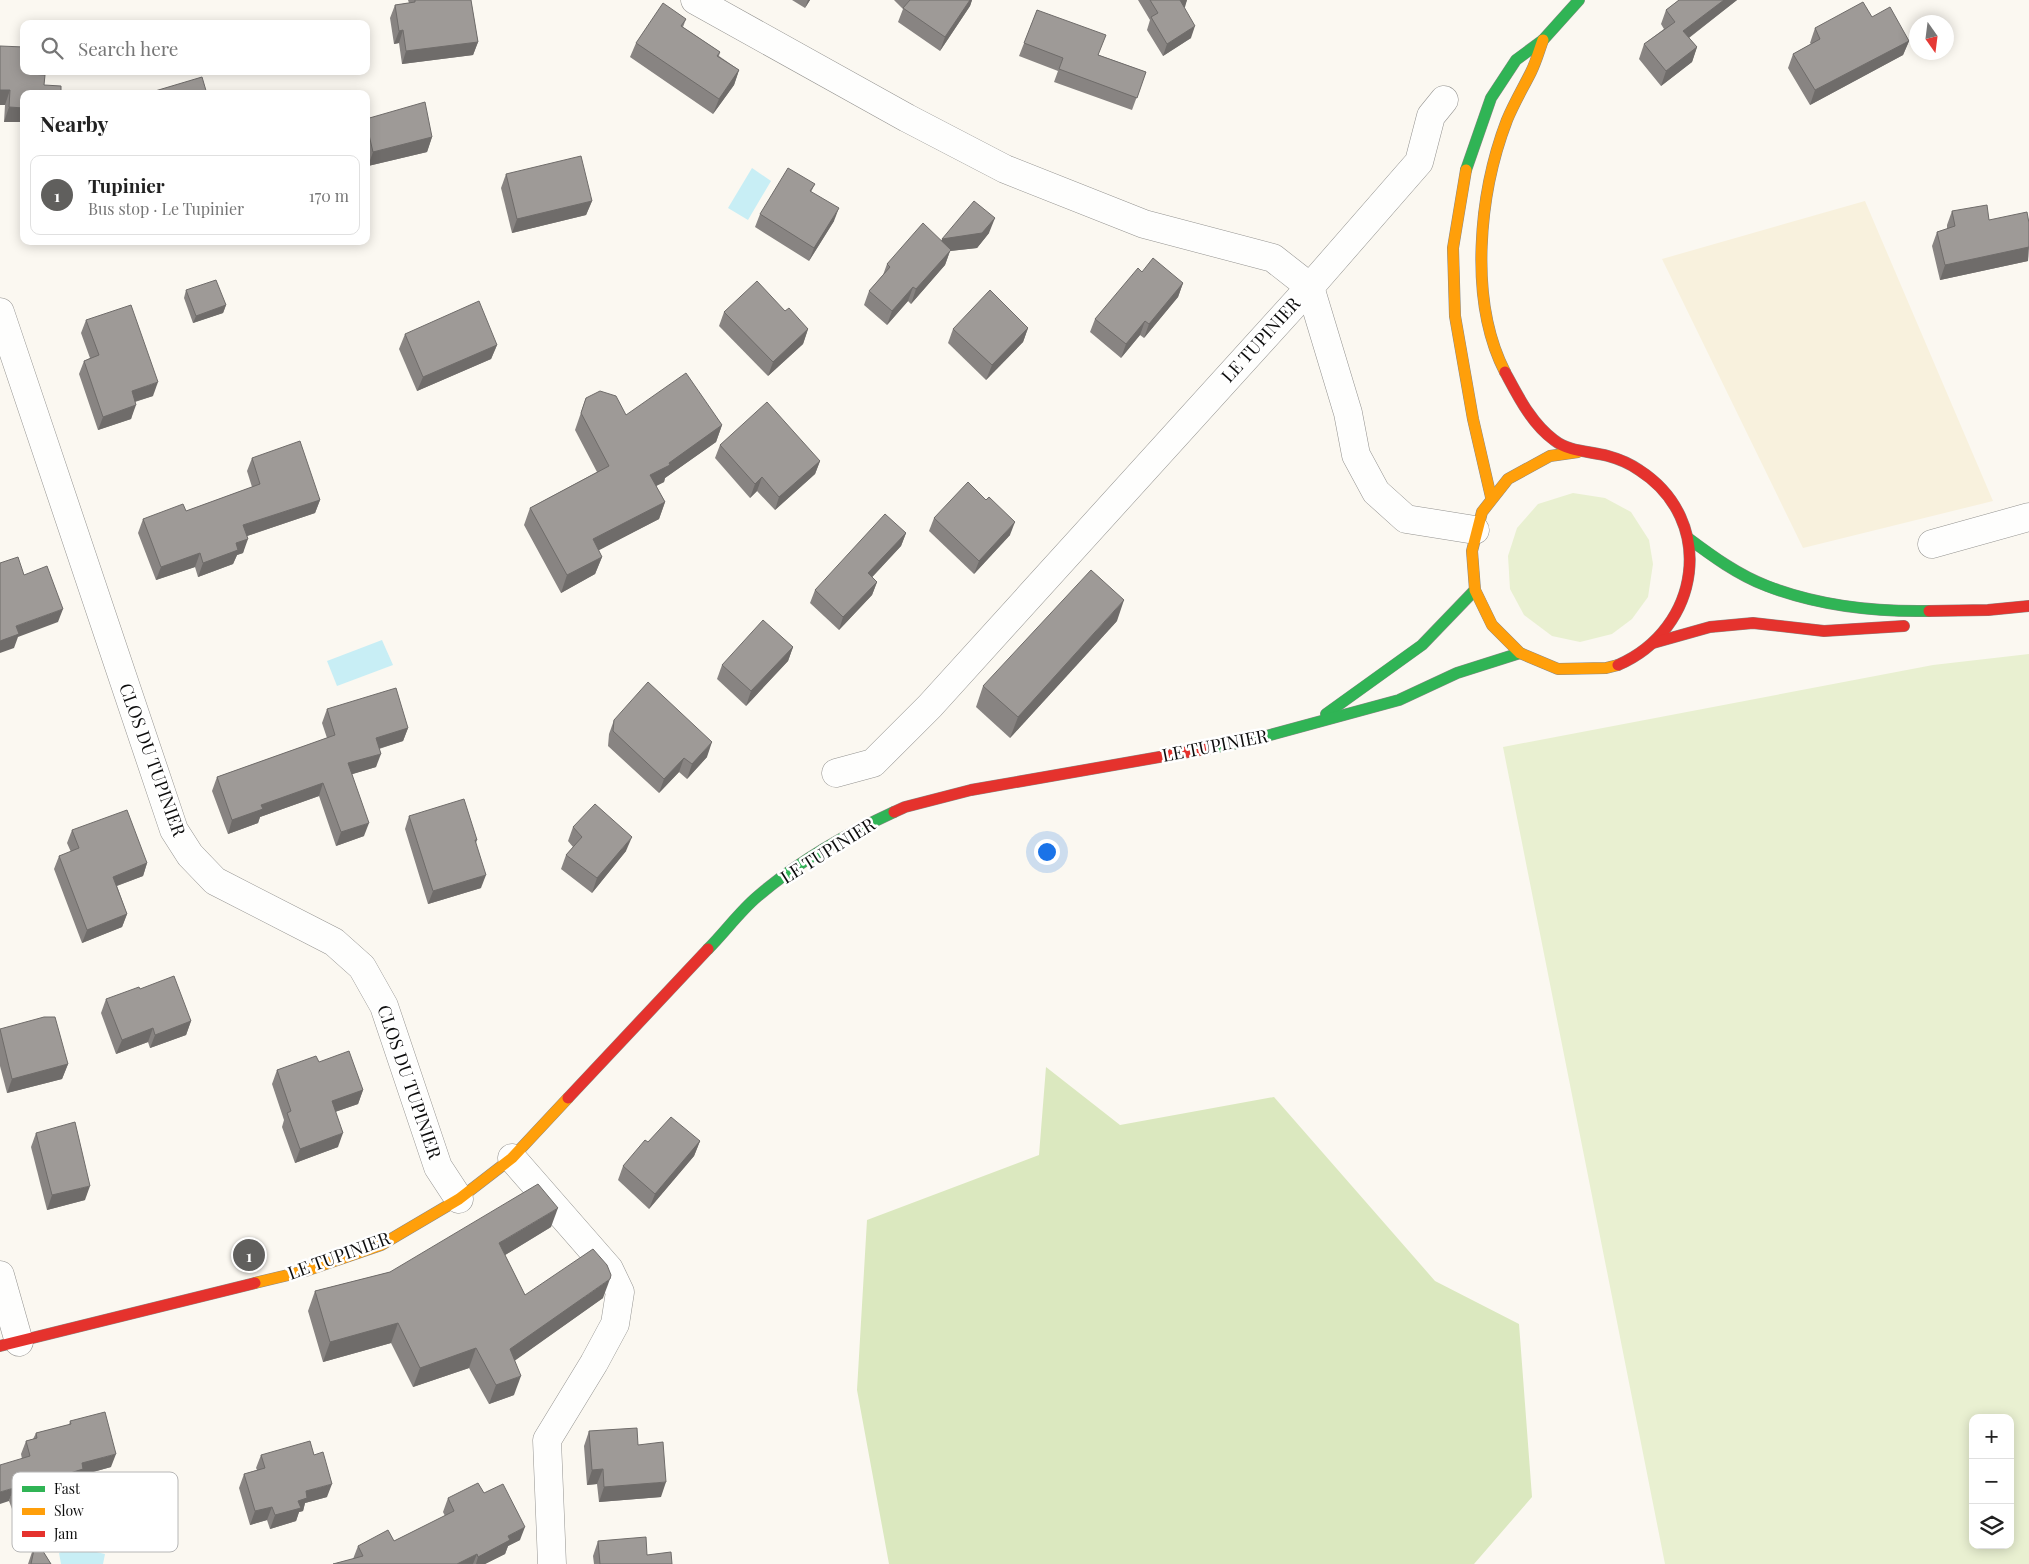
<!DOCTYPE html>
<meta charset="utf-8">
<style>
:root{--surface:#fff;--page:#f6f6f6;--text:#222;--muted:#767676;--line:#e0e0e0;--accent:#605f5d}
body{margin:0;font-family:"Playfair Display",serif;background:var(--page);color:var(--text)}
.controls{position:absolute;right:15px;bottom:15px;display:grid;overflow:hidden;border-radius:10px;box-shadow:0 2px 12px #0003}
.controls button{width:45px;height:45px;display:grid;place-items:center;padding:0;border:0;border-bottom:1px solid var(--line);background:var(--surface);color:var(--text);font:25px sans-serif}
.compass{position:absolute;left:1909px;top:15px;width:45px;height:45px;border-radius:50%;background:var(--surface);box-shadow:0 2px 12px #0003;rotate:166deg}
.you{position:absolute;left:1046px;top:851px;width:18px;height:18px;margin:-12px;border:4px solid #fff;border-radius:50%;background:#1a73e8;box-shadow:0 0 0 8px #1a73e833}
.badge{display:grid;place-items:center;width:32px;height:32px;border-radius:50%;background:var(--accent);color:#fff;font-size:16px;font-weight:700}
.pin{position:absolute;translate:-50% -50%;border:2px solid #fff;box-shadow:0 1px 5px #0006}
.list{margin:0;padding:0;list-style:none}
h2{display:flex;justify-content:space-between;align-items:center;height:65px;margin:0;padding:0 20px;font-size:21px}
h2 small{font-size:16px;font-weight:400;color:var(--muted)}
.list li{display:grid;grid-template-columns:32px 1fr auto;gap:15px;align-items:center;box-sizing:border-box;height:80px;margin:0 10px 10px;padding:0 10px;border:1px solid var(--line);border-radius:10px}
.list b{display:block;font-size:19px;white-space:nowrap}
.list p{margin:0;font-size:16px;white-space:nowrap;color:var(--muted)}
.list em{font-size:16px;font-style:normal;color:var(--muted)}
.icon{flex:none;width:28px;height:28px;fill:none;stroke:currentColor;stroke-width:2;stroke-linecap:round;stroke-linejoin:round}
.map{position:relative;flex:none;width:2029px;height:1564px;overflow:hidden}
.search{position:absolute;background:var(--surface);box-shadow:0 2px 12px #0003;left:20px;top:20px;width:350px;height:55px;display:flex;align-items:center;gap:12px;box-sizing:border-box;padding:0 18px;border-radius:10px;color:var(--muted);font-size:19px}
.panel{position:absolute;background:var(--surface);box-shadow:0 2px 12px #0003;left:20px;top:90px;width:350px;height:155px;border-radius:10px}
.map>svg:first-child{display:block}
.farmland{fill:#f8f1dd}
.green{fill:#e9f0d1;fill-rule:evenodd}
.forest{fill:#dbe8bf}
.water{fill:#c8eef5}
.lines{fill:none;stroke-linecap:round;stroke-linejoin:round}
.street-casing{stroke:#949390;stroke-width:29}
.fast-casing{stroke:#8b8986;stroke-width:12}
.slow-casing{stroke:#8b8986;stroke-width:12}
.jam-casing{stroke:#8b8986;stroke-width:12}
.street{stroke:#fefefd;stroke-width:28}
.fast{stroke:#30b455;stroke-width:11}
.slow{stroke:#ff9f0a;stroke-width:11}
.jam{stroke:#e5322d;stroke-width:11}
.wall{fill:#888482}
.shaded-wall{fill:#6f6c6a}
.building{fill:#9e9a97;stroke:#6f6c6a}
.labels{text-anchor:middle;stroke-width:5;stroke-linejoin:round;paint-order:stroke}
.street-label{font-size:18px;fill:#0d0d0d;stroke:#fff}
.key{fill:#fff;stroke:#b6b6b6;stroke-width:1}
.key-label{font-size:14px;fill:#0d0d0d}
</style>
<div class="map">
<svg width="2029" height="1564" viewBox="0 0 2029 1564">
<rect width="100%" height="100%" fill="#fbf8f1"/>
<path class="farmland" d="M1865 201 1993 501 1803 548 1662 259Z"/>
<g class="green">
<path d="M1573 493 1605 498 1631 512 1649 540 1653 564 1648 597 1632 619 1612 634 1580 642 1552 636 1524 615 1510 589 1508 556 1517 528 1538 504Z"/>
<path d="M2029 654V1564H1665L1503 747 1933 665ZM1973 1418H2010V1545H1973Z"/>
</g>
<path class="forest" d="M1046 1067 1120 1125 1274 1097 1435 1281 1519 1324 1532 1497 1474 1564H889L857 1390 867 1220 1039 1155Z"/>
<g class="water">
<path d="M752 168 771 181 748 220 728 208Z"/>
<path d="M382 640 393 665 337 686 327 661Z"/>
<path d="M66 1545 105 1554 103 1564H61L59 1553 65 1550Z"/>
</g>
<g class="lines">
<defs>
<g id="street">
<path d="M695 0 907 118 1005 169 1144 224 1273 258 1310 287 1348 413 1356 455 1376 492 1406 519 1475 530"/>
<path d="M0 312 174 830 190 855 215 881 334 942 362 967 384 1006 438 1167 459 1199"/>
<path d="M1932 544 2029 517"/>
<path d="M836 773 873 763 930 706 1310 287 1419 162 1431 116 1444 100"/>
<path d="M512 1158 609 1269 620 1292 615 1324 594 1363 547 1440 552 1564"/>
<path d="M0 1275 19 1342"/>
</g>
<g id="fast">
<path d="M1466 170 1491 98 1516 60 1543 40 1579 0"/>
<path d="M1688 538C1712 556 1738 575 1767 586 1819 606 1874 612 1929 611"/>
<path d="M1326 714 1422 645 1474 591"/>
<path d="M1211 748 1248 741 1399 700 1457 673 1520 653"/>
<path d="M708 949C725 932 740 911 758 896 799 861 846 834 894 812"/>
</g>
<g id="slow">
<path d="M1466 170 1453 248 1455 316 1473 419 1491 497"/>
<path d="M1505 372C1468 300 1479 193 1507 120 1514 103 1523 88 1531 72 1536 62 1539 51 1543 40"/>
<path d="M1578 452 1550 456 1508 479 1482 512 1472 551 1475 590 1492 625 1520 653 1558 669 1606 668 1618 665"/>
<path d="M255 1283 305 1271 381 1245 459 1199 512 1158 568 1098"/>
</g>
<g id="jam">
<path d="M1505 372C1518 396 1531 423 1554 440 1569 452 1589 451 1608 456 1619 459 1629 463 1639 470 1717 520 1701 629 1618 665"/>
<path d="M1929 611 1988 610 2029 606"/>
<path d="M1653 643 1710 627 1753 623 1824 631 1904 626"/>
<path d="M894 812 905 807 971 790 1211 748"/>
<path d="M568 1098 708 949"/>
<path d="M0 1346 255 1283"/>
</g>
</defs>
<use href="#street" class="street-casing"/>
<use href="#fast" class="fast-casing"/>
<use href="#slow" class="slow-casing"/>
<use href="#jam" class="jam-casing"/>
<use href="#street" class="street"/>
<use href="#fast" class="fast"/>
<use href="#slow" class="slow"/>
<use href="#jam" class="jam"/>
</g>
<g class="wall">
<path d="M408 0H471L478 42 473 55 402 64 399 43 394 44 390 18 395 5 409 3Z"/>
<path d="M792 0H810L805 8Z"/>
<path d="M894 0H972L970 6 940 51 898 22 903 9Z"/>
<path d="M1138 0H1187L1184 7 1191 38 1163 56 1147 30 1150 20Z"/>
<path d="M1679 0H1737L1689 38 1697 47 1692 62 1661 86 1639 59 1644 44 1664 29 1661 24 1666 10Z"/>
<path d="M1037 10 1099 55 1146 72 1132 110 1054 82 1058 71 1019 56Z"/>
<path d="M1872 17 1909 41 1903 55 1810 105 1788 68 1793 54 1811 44 1810 43 1815 28Z"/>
<path d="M686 19 683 27 720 52 719 56 739 70 734 85 713 114 630 57 636 43Z"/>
<path d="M0 46 24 94V153H20L21 122H4L5 105Z"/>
<path d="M366 119 432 137 427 152 368 166 366 159Z"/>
<path d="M506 174 592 201 586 215 512 233 501 188Z"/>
<path d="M815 184 811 192 834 221 809 261 755 227 760 214Z"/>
<path d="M1952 211 1989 220 2029 223 2028 261 1940 280 1932 246 1937 232 1947 229V225Z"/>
<path d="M989 233 977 248 950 251 945 265 911 304 908 301 887 325 864 305 869 291 883 275 887 264 941 241Z"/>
<path d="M1142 272 1183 283 1178 297 1144 338 1140 335 1121 358 1090 332 1095 319Z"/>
<path d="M186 290 226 305 223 313 193 323 184 298Z"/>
<path d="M785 311 808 329 803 344 768 376 719 326 724 312Z"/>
<path d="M86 320 153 396 135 402 131 419 98 430 79 374 84 361 90 358 81 333Z"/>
<path d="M1028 328 1023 342 986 380 948 343 953 329Z"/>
<path d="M405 334 497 345 491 359 417 391 399 349Z"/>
<path d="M586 398 626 415 722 425 716 442 665 478 664 482 656 486 665 502 659 519 598 550 602 557 595 574 561 593 524 525 530 508 597 472 575 430Z"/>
<path d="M720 445 820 461 815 474 775 510 757 491 750 498 715 458Z"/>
<path d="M252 458 320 500 315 513 247 536 243 553 237 555 233 564 198 577 195 567 156 580 138 533 143 519 186 511 252 487 247 471Z"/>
<path d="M934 518 1010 535 974 574 929 531Z"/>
<path d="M906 533 901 546 872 577 877 582 872 595 839 630 810 603 815 590Z"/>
<path d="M1117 621 1010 738 976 707 983 686Z"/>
<path d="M793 647 788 661 746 706 717 679 722 665Z"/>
<path d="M327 709 408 728 403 741 379 749 376 767 352 774 364 836 336 846 319 796 260 817 258 823 228 834 212 791 217 777 327 738 322 723Z"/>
<path d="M614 720 707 757 687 779 679 772 659 793 608 746 609 734Z"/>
<path d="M409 816 477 840 476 843 481 888 428 904 405 829Z"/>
<path d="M573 827 626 851 592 893 561 869 566 855 573 847 568 841Z"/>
<path d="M72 830 147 863 143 876 117 886 127 914 122 927 82 943 54 869 59 856 71 852 67 843Z"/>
<path d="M106 999 191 1021 186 1035 150 1048 148 1042 116 1054 101 1013Z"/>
<path d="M0 1029 68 1064 62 1079 7 1093 0 1066Z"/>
<path d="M319 1062 363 1090 358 1104 335 1112 338 1147 295 1163 282 1127 284 1120 272 1084 277 1070Z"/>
<path d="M36 1133 85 1200 47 1210 31 1147Z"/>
<path d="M700 1141 694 1156 649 1209 618 1180 623 1166 648 1142Z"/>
<path d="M551 1227 505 1255 525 1295 603 1298 515 1360 514 1395 489 1404 469 1368 413 1387 391 1343 323 1362 308 1311 315 1291 390 1272Z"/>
<path d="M70 1421 111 1467 82 1475 79 1483 55 1489 52 1498 12 1509 9 1501 22 1459 21 1454 26 1441 33 1439 36 1433 69 1425Z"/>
<path d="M589 1431 638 1445 661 1497 599 1502 597 1484 587 1485 584 1446Z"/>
<path d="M261 1455 327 1497 305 1503 303 1511 299 1512 296 1521 270 1529 267 1520 250 1525 239 1488 244 1474 257 1470 256 1468Z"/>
<path d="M484 1493 520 1540 508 1546 505 1554 485 1564H333L353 1559 358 1546 394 1541 445 1516 443 1512 448 1498Z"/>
<path d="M36 1540 51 1564H28Z"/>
<path d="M598 1541 647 1555 672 1564H594L593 1556Z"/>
</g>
<g class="shaded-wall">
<path d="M808 0H810L805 8Z"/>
<path d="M970 0H972L970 6 940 51 945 37Z"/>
<path d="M1180 0H1187L1185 7 1175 12Z"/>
<path d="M1724 0H1737L1678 46 1683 31Z"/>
<path d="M1195 26 1191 38 1163 56 1167 44Z"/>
<path d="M403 30 399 43 394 44 399 31Z"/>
<path d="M1909 41 1903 55 1810 105 1815 90Z"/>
<path d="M478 42 473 55 402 64 406 51Z"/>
<path d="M1697 47 1692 62 1661 86 1666 71Z"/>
<path d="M739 70 734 85 713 114 719 99Z"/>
<path d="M0 90H10L5 105H0Z"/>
<path d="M9 107 24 108V115L21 122H4Z"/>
<path d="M432 137 427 152 368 166 373 152Z"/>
<path d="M24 142V153H20Z"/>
<path d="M592 201 586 215 512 233 517 219Z"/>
<path d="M839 208 834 221 809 261 814 248Z"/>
<path d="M995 218 989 233 977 248 950 251 945 265 911 304 916 289 936 253 942 239Z"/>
<path d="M2029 247 2028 261 1940 280 1945 265Z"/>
<path d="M1183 283 1178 297 1144 338 1149 324Z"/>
<path d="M913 287 908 301 887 325 892 311Z"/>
<path d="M226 305 223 313 193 323 196 316Z"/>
<path d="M1145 321 1140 335 1121 358 1126 344Z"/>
<path d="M1028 328 1023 342 986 380 992 365Z"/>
<path d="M808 329 803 344 768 376 773 362Z"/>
<path d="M497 345 491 359 417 391 423 377Z"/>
<path d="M158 382 153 396 127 404 132 391Z"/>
<path d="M136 405 131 419 98 430 103 417Z"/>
<path d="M722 425 716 442 665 478 664 482 644 492 650 475Z"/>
<path d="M820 461 815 474 775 510 779 497Z"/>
<path d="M762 477 757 491 750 498 755 484Z"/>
<path d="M320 500 315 513 238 539 243 525Z"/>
<path d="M665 502 659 519 586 557 593 539Z"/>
<path d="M1015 522 1010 535 974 574 979 561Z"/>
<path d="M906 533 901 546 863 587 868 573Z"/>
<path d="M248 539 243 553 237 555 233 564 198 577 203 563 236 543Z"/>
<path d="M200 553 195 567 156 580 161 567Z"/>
<path d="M602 557 595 574 561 593 567 575Z"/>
<path d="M877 582 872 595 839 630 843 617Z"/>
<path d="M1124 600 1117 621 1010 738 1018 717Z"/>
<path d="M63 609 58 622 18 637 14 648 0 653V641L16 626Z"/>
<path d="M793 647 788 661 746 706 751 691Z"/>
<path d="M408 728 403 741 371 751 376 738Z"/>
<path d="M712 742 707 757 687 779 692 764Z"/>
<path d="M381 754 376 767 343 777 348 763Z"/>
<path d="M684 758 679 772 659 793 664 779Z"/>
<path d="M323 783 319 796 260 817 258 823 228 834 232 820 261 805Z"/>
<path d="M369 823 364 836 336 846 341 832Z"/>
<path d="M632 837 626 851 592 893 597 878Z"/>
<path d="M147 863 143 876 108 889 113 877Z"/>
<path d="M486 875 481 888 428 904 433 891Z"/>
<path d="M127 914 122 927 82 943 87 930Z"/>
<path d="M191 1021 186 1035 150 1048 155 1035Z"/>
<path d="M153 1028 148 1042 116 1054 122 1040Z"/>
<path d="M68 1064 62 1079 7 1093 12 1079Z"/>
<path d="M363 1090 358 1104 326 1115 332 1101Z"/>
<path d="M343 1133 338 1147 295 1163 300 1149Z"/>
<path d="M700 1141 694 1156 649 1209 655 1194Z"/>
<path d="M90 1186 85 1200 47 1210 52 1195Z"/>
<path d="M558 1208 551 1227 492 1263 499 1243Z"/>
<path d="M610 1279 603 1298 503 1369 510 1349Z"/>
<path d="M398 1323 391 1343 323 1362 330 1342Z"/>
<path d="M476 1348 469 1368 413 1387 420 1368Z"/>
<path d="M521 1376 514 1395 489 1404 496 1385Z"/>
<path d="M116 1454 111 1467 82 1475 79 1483 55 1489 52 1498 12 1509 16 1496 82 1463Z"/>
<path d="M603 1469 597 1484 587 1485 592 1470Z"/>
<path d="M666 1482 661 1497 599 1502 604 1487Z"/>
<path d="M332 1484 327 1497 305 1503 303 1511 299 1512 296 1521 270 1529 275 1515 298 1501 306 1491Z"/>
<path d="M14 1488 9 1501 0 1504V1492Z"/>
<path d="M272 1507 267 1520 250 1525 255 1511Z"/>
<path d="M525 1527 520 1540 508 1546 505 1554 485 1564H476L478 1557 508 1536Z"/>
<path d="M477 1554 473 1564H457Z"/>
</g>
<g class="building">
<path d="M415 0H471L478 42 406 51 403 30 399 31 395 5 415 2Z"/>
<path d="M910 0H970L945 37 903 8Z"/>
<path d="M1150 0H1180L1195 26 1167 44 1151 17 1158 13Z"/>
<path d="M1679 0H1724L1683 31 1697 47 1666 71 1644 44 1675 22 1666 10Z"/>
<path d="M1863 2 1872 17 1890 7 1909 41 1815 90 1793 54 1820 39 1815 28Z"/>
<path d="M663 3 686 19 681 26 720 52 717 56 739 70 719 99 636 43Z"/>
<path d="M1037 10 1106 35 1098 55 1146 72 1137 98 1059 69 1063 58 1024 43Z"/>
<path d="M0 46 24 47V71H30V74L45 75 44 85 61 86V94H24V108L9 107 10 90H0Z"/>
<path d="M202 77 207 94H145Z"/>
<path d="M425 102 432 137 373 152 366 122V119Z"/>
<path d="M581 156 592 201 517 219 506 174Z"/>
<path d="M788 168 815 184 810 191 839 208 814 248 760 214Z"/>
<path d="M974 201 995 218 982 233 942 239Z"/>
<path d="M1987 205 1989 220 2027 212 2029 223V247L1945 265 1937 232 1955 226 1952 211Z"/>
<path d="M923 223 951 250 916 289 913 287 892 311 869 291 890 267 887 264Z"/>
<path d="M1153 258 1183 283 1149 324 1145 321 1126 344 1095 319 1138 268 1142 272Z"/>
<path d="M216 280 226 305 196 316 186 290Z"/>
<path d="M757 281 785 311 789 308 808 329 773 362 724 312Z"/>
<path d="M990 290 1028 328 992 365 953 329Z"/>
<path d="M479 301 497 345 423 377 405 334Z"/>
<path d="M131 305 158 382 132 391 136 405 103 417 84 361 99 355 86 320Z"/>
<path d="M686 373 722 425 669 463 670 465 650 475 665 502 593 539 602 557 567 575 530 508 609 466 581 413 586 398 600 391 616 396 626 415Z"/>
<path d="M767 402 820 461 779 497 762 477 755 484 720 445Z"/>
<path d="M300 441 320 500 243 525 248 539 236 543 238 550 203 563 200 553 161 567 143 519 183 504 186 511 260 484 252 458Z"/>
<path d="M968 482 986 500 989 497 1015 522 979 561 934 518Z"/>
<path d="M885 514 906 533 868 573 877 582 843 617 815 590Z"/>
<path d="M18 557 24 575 47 566 63 609 16 626 19 634 0 641V563Z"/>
<path d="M1091 570 1124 600 1018 717 983 686Z"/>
<path d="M763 620 793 647 751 691 722 665Z"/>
<path d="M648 682 712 742 692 764 684 758 664 779 613 731 614 720Z"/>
<path d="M396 688 408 728 376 738 381 754 348 763 369 823 341 832 323 783 261 805 263 809 232 820 217 777 335 735 327 709Z"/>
<path d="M464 799 477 840H475L486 875 433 891 409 816Z"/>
<path d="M595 804 632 837 597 878 566 855 582 837 573 827Z"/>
<path d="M127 810 147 863 113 877 127 914 87 930 59 856 79 848 72 830Z"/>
<path d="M174 976 191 1021 155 1035 153 1028 122 1040 106 999 139 987 140 989Z"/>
<path d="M44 1017H55L68 1064 12 1079 0 1029Z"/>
<path d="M349 1051 363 1090 332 1101 343 1133 300 1149 287 1113 291 1111 277 1070 316 1056 319 1062Z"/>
<path d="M671 1117 700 1141 655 1194 623 1166 645 1140 648 1142Z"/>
<path d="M75 1122 90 1186 52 1195 36 1133Z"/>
<path d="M538 1184 558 1208 499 1243 525 1295 593 1249 607 1265 611 1275 610 1279 510 1349 521 1376 496 1385 476 1348 420 1368 398 1323 330 1342 315 1291 390 1272Z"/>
<path d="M105 1412 116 1454 82 1463 83 1469 54 1478 57 1485 16 1496 14 1488 0 1492V1465L30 1456 26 1441 37 1438 36 1433 71 1424 70 1421Z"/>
<path d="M637 1428 638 1445 663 1442 666 1482 604 1487 603 1469 592 1470 589 1431Z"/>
<path d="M310 1441 314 1455 323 1452 332 1484 306 1491 307 1498 298 1501 301 1508 275 1515 272 1507 255 1511 244 1474 265 1468 261 1455Z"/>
<path d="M478 1483 484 1493 503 1484 525 1527 508 1536 510 1540 478 1557 477 1554 457 1564H333L363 1556 358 1546 388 1530 394 1541 454 1511 448 1498Z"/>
<path d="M646 1537 647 1555 671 1552 672 1564H600L598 1541Z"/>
<path d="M36 1540 51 1564H31Z"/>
</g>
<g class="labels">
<g class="street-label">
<text transform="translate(1261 340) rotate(-48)" y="6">LE TUPINIER</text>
<text transform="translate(1215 746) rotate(-11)" y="6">LE TUPINIER</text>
<text transform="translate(152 760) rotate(70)" y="6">CLOS DU TUPINIER</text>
<text transform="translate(828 851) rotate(-32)" y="6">LE TUPINIER</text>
<text transform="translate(409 1082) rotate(71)" y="6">CLOS DU TUPINIER</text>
<text transform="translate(339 1256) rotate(-20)" y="6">LE TUPINIER</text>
</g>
</g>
<rect x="12" y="1472" width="166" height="80" rx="8" class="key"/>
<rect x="22" y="1486" width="23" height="6" fill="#30b455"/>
<rect x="22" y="1508" width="23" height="7" fill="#ff9f0a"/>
<rect x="22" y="1531" width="23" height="6" fill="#e5322d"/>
<g class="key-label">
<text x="54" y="1494">Fast</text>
<text x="54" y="1516">Slow</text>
<text x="54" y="1539">Jam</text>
</g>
</svg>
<div class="controls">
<button>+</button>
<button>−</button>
<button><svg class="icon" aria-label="layers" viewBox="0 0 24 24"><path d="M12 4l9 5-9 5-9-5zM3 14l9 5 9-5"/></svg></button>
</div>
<svg class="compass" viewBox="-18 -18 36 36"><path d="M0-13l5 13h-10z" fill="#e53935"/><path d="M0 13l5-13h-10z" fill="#767676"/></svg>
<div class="you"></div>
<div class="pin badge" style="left:249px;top:1255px">1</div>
<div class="search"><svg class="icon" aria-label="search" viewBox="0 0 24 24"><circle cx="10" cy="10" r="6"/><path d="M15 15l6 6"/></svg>Search here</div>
<section class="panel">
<h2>Nearby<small></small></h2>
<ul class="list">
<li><span class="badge">1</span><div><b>Tupinier</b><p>Bus stop · Le Tupinier</p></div><em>170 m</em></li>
</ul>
</section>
</div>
